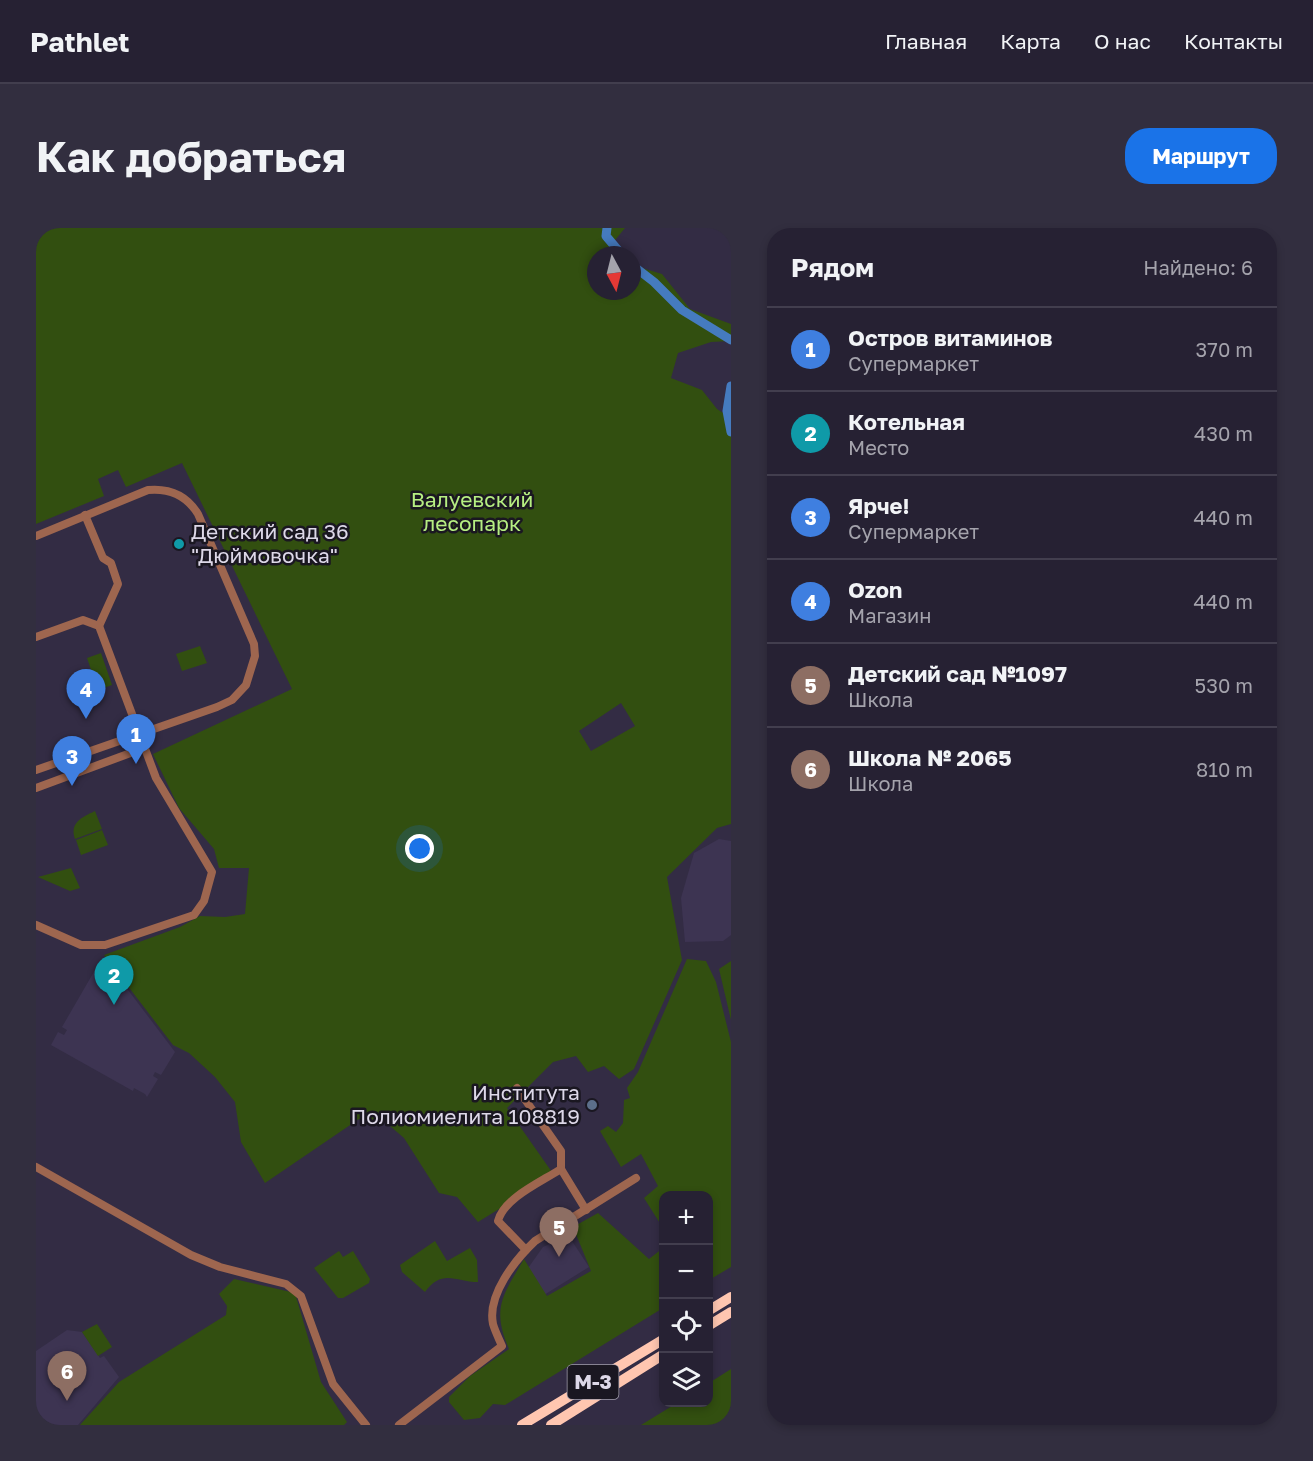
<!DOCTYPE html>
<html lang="ru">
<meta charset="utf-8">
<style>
:root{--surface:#262133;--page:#322e3f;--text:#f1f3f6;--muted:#a4a3ac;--line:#423e4e;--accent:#1a73e8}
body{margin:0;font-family:"Golos Text",sans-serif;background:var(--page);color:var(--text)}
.controls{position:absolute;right:18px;bottom:18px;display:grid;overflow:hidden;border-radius:12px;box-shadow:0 3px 9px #0003}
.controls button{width:54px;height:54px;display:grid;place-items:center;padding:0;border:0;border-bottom:2px solid var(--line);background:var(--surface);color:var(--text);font:30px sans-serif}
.compass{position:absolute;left:551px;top:18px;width:54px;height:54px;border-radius:50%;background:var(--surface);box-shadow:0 3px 9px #0003;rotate:173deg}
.you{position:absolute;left:384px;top:621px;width:21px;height:21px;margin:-15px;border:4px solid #fff;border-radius:50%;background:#1a73e8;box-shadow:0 0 0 9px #1a73e833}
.badge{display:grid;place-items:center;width:39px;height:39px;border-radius:50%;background:var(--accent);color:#fff;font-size:20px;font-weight:700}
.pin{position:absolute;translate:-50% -50px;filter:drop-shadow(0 2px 3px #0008)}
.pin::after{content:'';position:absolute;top:32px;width:21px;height:18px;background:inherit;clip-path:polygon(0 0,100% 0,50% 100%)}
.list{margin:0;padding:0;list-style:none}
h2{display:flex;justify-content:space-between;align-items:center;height:78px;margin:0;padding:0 24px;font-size:26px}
h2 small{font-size:20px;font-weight:400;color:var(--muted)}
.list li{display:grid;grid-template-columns:39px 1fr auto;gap:18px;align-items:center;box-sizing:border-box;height:84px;padding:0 24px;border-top:2px solid var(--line)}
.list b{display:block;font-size:22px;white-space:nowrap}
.list p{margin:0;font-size:20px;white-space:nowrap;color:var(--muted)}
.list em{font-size:20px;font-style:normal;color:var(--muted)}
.icon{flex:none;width:33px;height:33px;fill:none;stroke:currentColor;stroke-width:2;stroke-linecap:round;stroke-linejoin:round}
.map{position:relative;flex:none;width:695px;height:1197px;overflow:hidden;border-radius:24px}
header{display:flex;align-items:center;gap:36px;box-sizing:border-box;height:84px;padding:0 30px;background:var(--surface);border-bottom:2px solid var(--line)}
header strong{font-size:28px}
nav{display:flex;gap:33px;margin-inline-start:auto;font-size:21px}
.intro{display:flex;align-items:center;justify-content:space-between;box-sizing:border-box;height:144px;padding:0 36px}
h1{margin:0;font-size:42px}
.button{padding:15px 27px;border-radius:24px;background:var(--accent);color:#fff;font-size:21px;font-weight:700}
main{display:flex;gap:36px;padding:0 36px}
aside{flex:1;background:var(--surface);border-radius:24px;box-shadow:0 3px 9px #0003}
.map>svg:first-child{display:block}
.built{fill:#3d3452}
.green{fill:#324f10;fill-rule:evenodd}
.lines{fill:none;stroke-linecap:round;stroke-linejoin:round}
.river{stroke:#457bbf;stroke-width:9}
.minor{stroke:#9e664f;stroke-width:8}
.highway{stroke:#ffc6b0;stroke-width:10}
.culture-dot{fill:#0f9aa8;stroke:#1a1721;stroke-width:2}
.service-dot{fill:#5c6f8a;stroke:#1a1721;stroke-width:2}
.labels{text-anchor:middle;stroke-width:5;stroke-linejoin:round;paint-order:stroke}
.shield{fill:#1a1721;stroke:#a29eac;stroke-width:1.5}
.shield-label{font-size:20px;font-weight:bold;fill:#ddd8e8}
.park-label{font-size:21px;fill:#b6ee82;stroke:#1a1721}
.poi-label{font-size:21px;fill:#ddd8e8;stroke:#1a1721;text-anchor:start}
</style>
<header>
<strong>Pathlet</strong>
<nav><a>Главная</a><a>Карта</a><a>О нас</a><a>Контакты</a></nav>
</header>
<div class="intro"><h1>Как добраться</h1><a class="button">Маршрут</a></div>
<main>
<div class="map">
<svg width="695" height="1197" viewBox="0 0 695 1197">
<rect width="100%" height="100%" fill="#332c44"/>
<g class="built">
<path d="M683 611 695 613V707L687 713 649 714 645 670 658 625Z"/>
<path d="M70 733 139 824 125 847 119 844 117 848 122 851 111 869 109 866 98 860 97 863 15 817 22 804 28 807 31 802 26 799 59 742Z"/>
<path d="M532 1007 553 1039 508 1067 490 1043 507 1019Z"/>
<path d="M31 1102 46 1104 64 1130 68 1128 83 1149 42 1197H0V1123Z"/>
</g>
<g class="green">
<path d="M0 0H589L575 17 585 27H560V63H596V37L626 46 654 81 695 96V113L675 114 642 125 635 150 666 162 681 181 695 190V596L681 600 631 649 646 732 598 841 583 851 568 838 552 844 540 828 517 834 471 880 518 947 442 994 421 969 403 965 368 910 347 892 323 891 229 955 205 914 199 874 179 849 153 825 137 817 68 727 144 699 164 688 189 689 209 686 213 640H183L178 621 143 580 117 526 256 461 146 235 90 259 82 242 62 251 68 268 0 296ZM585 475 599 498 555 523 543 503Z"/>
<path d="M164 418 171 435 146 443 140 426Z"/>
<path d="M65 425 76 457 62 462 51 430Z"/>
<path d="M59 583 66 601 39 611C33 595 46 589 59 583Z"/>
<path d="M66 602 72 617 45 627 40 612Z"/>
<path d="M35 640 44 660 34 663 2 649Z"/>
<path d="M651 731 670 733 680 754 695 814V1039L673 1052 672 968H628L627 1000 608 970 622 958 605 926 585 939 564 903 572 898 580 904 587 895 588 872 594 870 591 860 602 844Z"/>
<path d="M695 733V792L683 741Z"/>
<path d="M562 985 613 1031 627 1020V1080L469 1177 457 1176 444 1190 428 1192 413 1174V1169L434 1148 473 1121C455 1080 467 1067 488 1031L511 1068 555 1043 537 999Z"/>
<path d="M399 1013 411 1033 434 1020 441 1032 442 1054C420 1054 406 1040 389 1064L366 1044 364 1037Z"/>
<path d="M303 1023 307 1029 317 1023 334 1051 333 1055 307 1070H302L278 1040Z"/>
<path d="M198 1051 259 1065 285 1154 311 1194 308 1197H44L83 1154 190 1087 191 1078 183 1066Z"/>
<path d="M61 1096 76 1119 62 1128 46 1104Z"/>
<path d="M695 1141V1197H605L641 1175 672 1174 673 1155Z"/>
</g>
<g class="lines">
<g class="river">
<path d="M571 0 570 8 586 27"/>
<path d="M596 37 618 54 646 82 695 112"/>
<path d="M695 158 691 183 695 204"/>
</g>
<g class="minor">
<path d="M693 0 695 4"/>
<path d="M49 287 67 330 75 335 82 356 63 398"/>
<path d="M0 308 112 262C134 260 151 268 162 286L218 416 219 428 210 457 196 472 181 479 0 542"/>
<path d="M0 409 47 392 63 398 120 550 176 644 168 673 158 687 69 717H45L0 697"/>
<path d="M0 560 108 520"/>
<path d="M481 860 525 923V941L550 982"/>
<path d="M0 939 155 1027 184 1039 250 1056 265 1068 297 1156 330 1197"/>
<path d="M490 1022 462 993C468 970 505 954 525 941"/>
<path d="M363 1197 466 1118C463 1111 459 1103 457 1096 451 1067 479 1032 499 1013L600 950"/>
</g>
<g class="highway">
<path d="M672 1083 695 1069"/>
<path d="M672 1098 695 1084"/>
<path d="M486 1197 628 1111"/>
<path d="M515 1197 628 1126"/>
</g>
</g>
<circle class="culture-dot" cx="143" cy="316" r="6"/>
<circle class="service-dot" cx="556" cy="877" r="6"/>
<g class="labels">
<rect class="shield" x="531.5" y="1137" width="51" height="34" rx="4.5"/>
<g class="shield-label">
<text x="557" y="1161">М-3</text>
</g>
<g class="park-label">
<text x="436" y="279">Валуевский<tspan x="436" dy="24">лесопарк</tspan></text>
</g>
<g class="poi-label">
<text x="155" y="311">Детский сад 36<tspan x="155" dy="24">"Дюймовочка"</tspan></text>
<text x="544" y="872" text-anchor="end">Института<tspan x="544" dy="24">Полиомиелита 108819</tspan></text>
</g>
</g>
</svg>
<div class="controls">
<button>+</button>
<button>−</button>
<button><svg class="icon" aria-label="locate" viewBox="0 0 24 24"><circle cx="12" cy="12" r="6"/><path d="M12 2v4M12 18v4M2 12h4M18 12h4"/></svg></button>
<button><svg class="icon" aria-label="layers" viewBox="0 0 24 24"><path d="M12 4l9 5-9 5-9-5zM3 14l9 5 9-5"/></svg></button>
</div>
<svg class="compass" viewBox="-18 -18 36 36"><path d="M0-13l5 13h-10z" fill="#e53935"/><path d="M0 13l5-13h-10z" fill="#a4a3ac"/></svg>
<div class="you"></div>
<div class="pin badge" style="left:100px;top:536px;background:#3f7fe0">1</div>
<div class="pin badge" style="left:78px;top:777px;background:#0f9aa8">2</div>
<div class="pin badge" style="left:36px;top:558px;background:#3f7fe0">3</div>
<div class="pin badge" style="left:50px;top:491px;background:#3f7fe0">4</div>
<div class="pin badge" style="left:523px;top:1029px;background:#8d6e63">5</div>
<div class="pin badge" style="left:31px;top:1173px;background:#8d6e63">6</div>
</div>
<aside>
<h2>Рядом<small>Найдено: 6</small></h2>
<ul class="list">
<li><span class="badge" style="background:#3f7fe0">1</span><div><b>Остров витаминов</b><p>Супермаркет</p></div><em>370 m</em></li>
<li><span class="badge" style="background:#0f9aa8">2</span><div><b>Котельная</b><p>Место</p></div><em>430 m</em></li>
<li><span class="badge" style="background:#3f7fe0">3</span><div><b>Ярче!</b><p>Супермаркет</p></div><em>440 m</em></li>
<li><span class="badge" style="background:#3f7fe0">4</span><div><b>Ozon</b><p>Магазин</p></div><em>440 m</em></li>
<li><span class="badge" style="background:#8d6e63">5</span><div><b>Детский сад №1097</b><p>Школа</p></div><em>530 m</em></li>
<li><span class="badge" style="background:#8d6e63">6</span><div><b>Школа № 2065</b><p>Школа</p></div><em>810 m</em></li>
</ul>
</aside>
</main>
